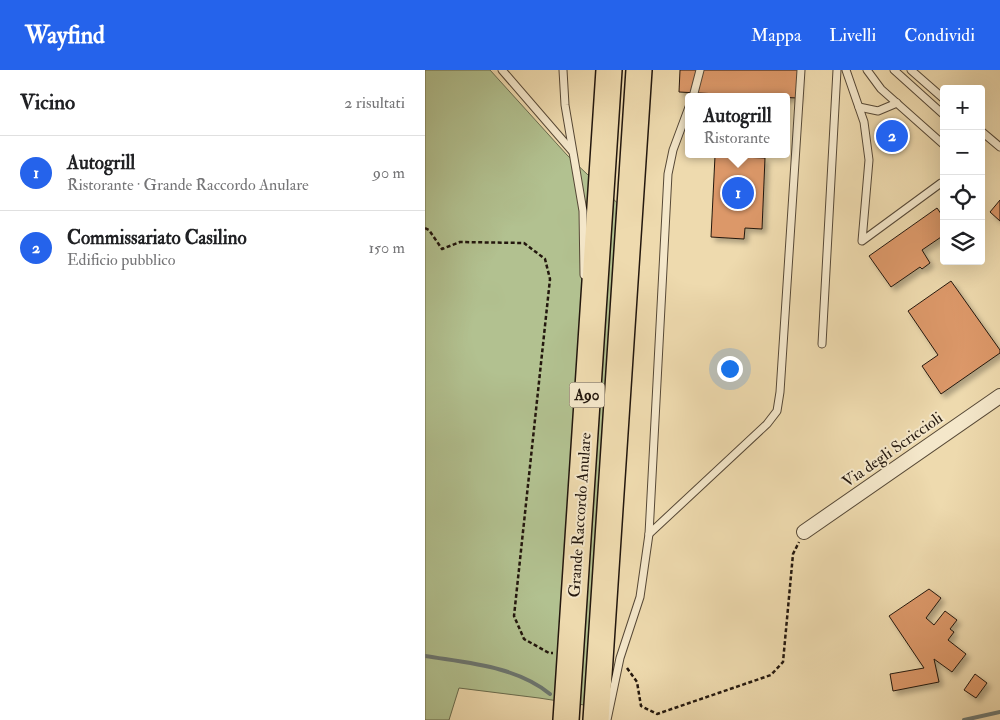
<!DOCTYPE html>
<html lang="it">
<meta charset="utf-8">
<style>
:root{--surface:#fff;--page:#f6f6f6;--text:#202124;--muted:#757577;--line:#e0e0e0;--accent:#2563eb}
body{margin:0;font-family:"IM FELL Double Pica",serif;background:var(--page);color:var(--text)}
.controls{position:absolute;right:15px;top:15px;display:grid;overflow:hidden;border-radius:5px;box-shadow:0 5px 20px #0002}
.controls button{width:45px;height:45px;display:grid;place-items:center;padding:0;border:0;border-bottom:1px solid var(--line);background:var(--surface);color:var(--text);font:25px sans-serif}
.you{position:absolute;left:304px;top:298px;width:18px;height:18px;margin:-12px;border:4px solid #fff;border-radius:50%;background:#1a73e8;box-shadow:0 0 0 8px #1a73e833}
.badge{display:grid;place-items:center;width:32px;height:32px;border-radius:50%;background:var(--accent);color:#fff;font-size:16px;font-weight:700}
.pin{position:absolute;translate:-50% -50%;border:2px solid #fff;box-shadow:0 1px 5px #0006}
.popup{position:absolute;left:260px;top:23px;width:105px;height:65px;box-sizing:border-box;display:grid;place-content:center;border-radius:5px;background:var(--surface);filter:drop-shadow(0 1px 4px #0005);font-size:16px;white-space:nowrap;color:var(--muted)}
.popup b{font-size:19px;color:var(--text)}
.popup::after{content:'';position:absolute;left:50%;top:100%;margin-left:-10px;border:10px solid transparent;border-top-color:var(--surface)}
.list{margin:0;padding:0;list-style:none}
h2{display:flex;justify-content:space-between;align-items:center;height:65px;margin:0;padding:0 20px;font-size:21px}
h2 small{font-size:16px;font-weight:400;color:var(--muted)}
.list li{display:grid;grid-template-columns:32px 1fr auto;gap:15px;align-items:center;box-sizing:border-box;height:75px;padding:0 20px;border-top:1px solid var(--line)}
.list b{display:block;font-size:19px;white-space:nowrap}
.list p{margin:0;font-size:16px;white-space:nowrap;color:var(--muted)}
.list em{font-size:16px;font-style:normal;color:var(--muted)}
.icon{flex:none;width:28px;height:28px;fill:none;stroke:currentColor;stroke-width:2;stroke-linecap:round;stroke-linejoin:round}
.map{position:relative;flex:none;width:575px;height:650px;overflow:hidden}
header{display:flex;align-items:center;gap:30px;box-sizing:border-box;height:70px;padding:0 25px;background:var(--accent);color:#fff}
header strong{font-size:24px}
nav{display:flex;gap:28px;margin-inline-start:auto;font-size:18px}
main{display:flex}
aside{flex:1;background:var(--surface)}
.map>svg:first-child{display:block}
.green{fill:#b2c190;stroke:#6a6c4f}
.lines{fill:none;stroke-linecap:round;stroke-linejoin:round}
.stream{stroke:#6d7872;stroke-width:4}
.building{fill:#dc9869;stroke:#23170e;filter:url(#shadow)}
.service-casing{stroke:#564836;stroke-width:9}
.minor-casing{stroke:#564836;stroke-width:16}
.motorway-casing{stroke:#23170e;stroke-width:28}
.path{stroke:#23170e;stroke-width:2.5;stroke-dasharray:4 2.5;stroke-linecap:butt}
.service{stroke:#f4e7ca;stroke-width:7}
.minor{stroke:#f4e7ca;stroke-width:14}
.motorway{stroke:#eedaae;stroke-width:25}
.labels{text-anchor:middle;stroke-width:4;stroke-linejoin:round;paint-order:stroke}
.shield{fill:#f4e7ca;stroke:#625546;stroke-width:1}
.shield-label{font-size:15px;font-weight:bold;fill:#23170e}
.street-label{font-size:16px;fill:#23170e;stroke:#f4e7ca}
</style>
<header>
<strong>Wayfind</strong>
<nav><a>Mappa</a><a>Livelli</a><a>Condividi</a></nav>
</header>
<main>
<aside>
<h2>Vicino<small>2 risultati</small></h2>
<ul class="list">
<li><span class="badge">1</span><div><b>Autogrill</b><p>Ristorante · Grande Raccordo Anulare</p></div><em>90 m</em></li>
<li><span class="badge">2</span><div><b>Commissariato Casilino</b><p>Edificio pubblico</p></div><em>150 m</em></li>
</ul>
</aside>
<div class="map">
<svg width="575" height="650" viewBox="0 0 575 650">
<defs>
<filter id="shadow"><feDropShadow dx="4" dy="4" stdDeviation="2.5" flood-color="#0004"/></filter>
</defs>
<rect width="100%" height="100%" fill="#eedaae"/>
<filter id="stains"><feTurbulence type="fractalNoise" baseFrequency=".004" numOctaves="4"/><feColorMatrix values="0 0 0 0 .2 0 0 0 0 .09 0 0 0 0 .02 0 0 0 .5 -.17"/></filter>
<radialGradient id="worn" r=".72"><stop offset=".6" stop-color="#630" stop-opacity="0"/><stop offset="1" stop-color="#630" stop-opacity=".3"/></radialGradient>
<path class="green" d="M0 0H65L142 85 204 144 185 639 114 628 34 618 24 650H0Z"/>
<g class="lines">
<g class="stream">
<path d="M0 586C42 593 91 596 125 624"/>
<path d="M539 650 575 642"/>
</g>
</g>
<g class="building">
<path d="M255 0H373L372 28 254 22Z"/>
<path d="M290 86 340 88 337 159 320 158 319 169 286 167Z"/>
<path d="M575 130V151L565 142Z"/>
<path d="M512 138 519 148V165L497 180 505 193 497 199 495 197 466 217 444 186Z"/>
<path d="M526 211 575 280V283L516 324 497 296 513 285 483 241Z"/>
<path d="M504 519 516 528 501 548 509 555 520 541 532 550 525 559 529 562 523 570 541 584 527 602 509 589 514 612 468 621 465 604 499 598 464 546Z"/>
<path d="M550 604 562 613 551 628 539 620Z"/>
</g>
<g class="lines">
<defs>
<g id="service">
<path d="M77 0 147 81"/>
<path d="M138 0 140 35 158 141 159 205"/>
<path d="M421 0 439 52 444 90 437 171 516 113"/>
<path d="M442 0 456 19 519 75"/>
<path d="M469 0 519 45"/>
<path d="M486 0 519 29"/>
<path d="M268 27 275 0"/>
<path d="M434 37 453 41 472 33"/>
<path d="M556 61 575 77"/>
<path d="M397 274 412 0"/>
<path d="M224 464 342 354 352 341 355 322 376 0"/>
<path d="M182 650 195 588 215 527 224 464 243 104 248 80 264 37"/>
</g>
<path id="minor" d="M379 462 575 326"/>
<g id="motorway">
<path d="M141 650 184 0"/>
<path d="M171 650 214 0"/>
</g>
</defs>
<use href="#service" class="service-casing"/>
<use href="#minor" class="minor-casing"/>
<use href="#motorway" class="motorway-casing"/>
<g class="path">
<path d="M0 158 4 160 17 179 35 172 99 173 120 189 125 209 89 546 99 569 124 583H128"/>
<path d="M202 598 212 612 216 636 232 644 346 605 358 592 368 484 374 472"/>
</g>
<use href="#service" class="service"/>
<use href="#minor" class="minor"/>
<use href="#motorway" class="motorway"/>
</g>
<g class="labels">
<rect class="shield" x="144.5" y="312.5" width="35" height="25" rx="4"/>
<g class="shield-label">
<text x="162" y="330">A90</text>
</g>
<g class="street-label">
<text transform="translate(467 379) rotate(-35)" y="6">Via degli Scriccioli</text>
<text transform="translate(154 445) rotate(-86)" y="6">Grande Raccordo Anulare</text>
</g>
</g>
<rect width="100%" height="100%" filter="url(#stains)"/>
<rect width="100%" height="100%" fill="url(#worn)"/>
</svg>
<div class="controls">
<button>+</button>
<button>−</button>
<button><svg class="icon" aria-label="locate" viewBox="0 0 24 24"><circle cx="12" cy="12" r="6"/><path d="M12 2v4M12 18v4M2 12h4M18 12h4"/></svg></button>
<button><svg class="icon" aria-label="layers" viewBox="0 0 24 24"><path d="M12 4l9 5-9 5-9-5zM3 14l9 5 9-5"/></svg></button>
</div>
<div class="you"></div>
<div class="pin badge" style="left:313px;top:123px">1</div>
<div class="popup"><b>Autogrill</b>Ristorante</div>
<div class="pin badge" style="left:467px;top:66px">2</div>
</div>
</main>
